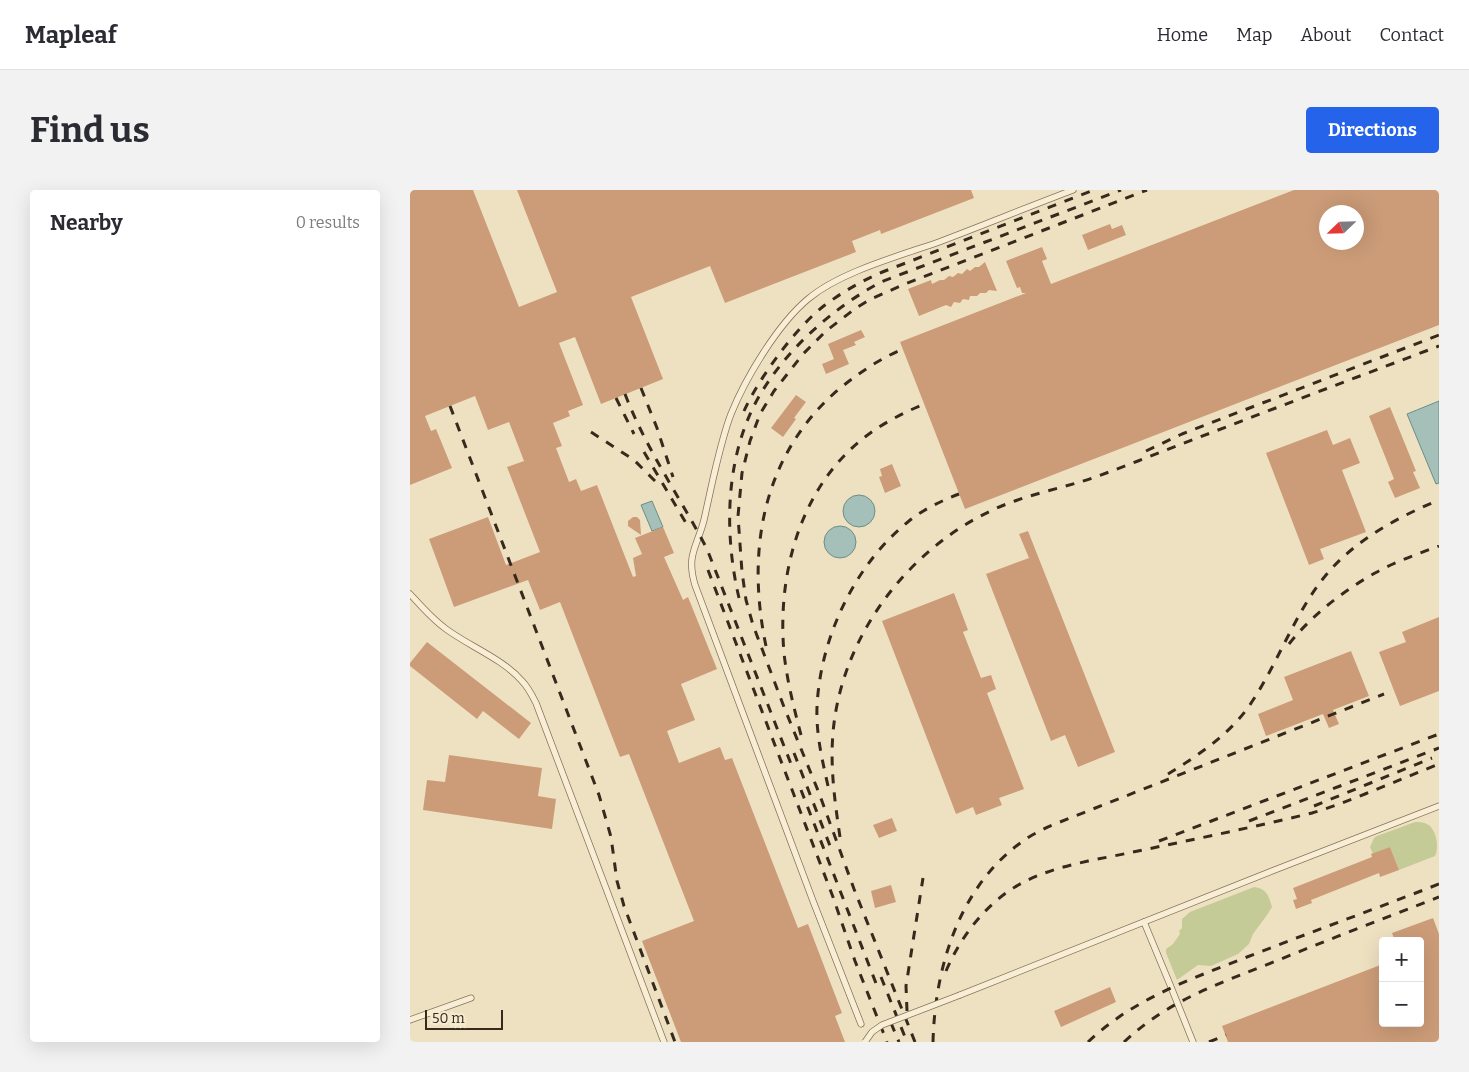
<!DOCTYPE html>
<meta charset="utf-8">
<style>
:root{--surface:#fff;--page:#f2f2f3;--text:#2b2b33;--muted:#7c7c81;--line:#e1e1e2;--accent:#2563eb}
body{margin:0;font-family:Bitter,serif;background:var(--page);color:var(--text)}
.controls{position:absolute;right:15px;bottom:15px;display:grid;overflow:hidden;border-radius:5px;box-shadow:0 5px 20px #0002}
.controls button{width:45px;height:45px;display:grid;place-items:center;padding:0;border:0;border-bottom:1px solid var(--line);background:var(--surface);color:var(--text);font:25px sans-serif}
.compass{position:absolute;left:909px;top:15px;width:45px;height:45px;border-radius:50%;background:var(--surface);box-shadow:0 5px 20px #0002;rotate:247deg}
.scale{position:absolute;left:15px;bottom:12px;width:78px;box-sizing:border-box;padding-left:5px;border:2px solid #372a1d;border-top:0;font-size:14px;line-height:18px;white-space:nowrap;color:#372a1d;-webkit-text-stroke:4px #f5ebd1;paint-order:stroke}
.list{margin:0;padding:0;list-style:none}
h2{display:flex;justify-content:space-between;align-items:center;height:65px;margin:0;padding:0 20px;font-size:21px}
h2 small{font-size:16px;font-weight:400;color:var(--muted)}
.map{position:relative;flex:none;width:1029px;height:852px;overflow:hidden;border-radius:5px}
header{display:flex;align-items:center;gap:30px;box-sizing:border-box;height:70px;padding:0 25px;background:var(--surface);border-bottom:1px solid var(--line)}
header strong{font-size:24px}
nav{display:flex;gap:28px;margin-inline-start:auto;font-size:18px}
.intro{display:flex;align-items:center;justify-content:space-between;box-sizing:border-box;height:120px;padding:0 30px}
h1{margin:0;font-size:35px}
.button{padding:12px 22px;border-radius:5px;background:var(--accent);color:#fff;font-size:18px;font-weight:700}
main{display:flex;gap:30px;padding:0 30px}
aside{flex:1;background:var(--surface);border-radius:5px;box-shadow:0 5px 20px #0002}
.map>svg:first-child{display:block}
.green{fill:#c5cb96}
.water{fill:#a4c0b8;stroke:#6b8e86}
.building{fill:#cc9c78;fill-rule:evenodd}
.lines{fill:none;stroke-linecap:round;stroke-linejoin:round}
.lane-casing{stroke:#877259;stroke-width:7}
.lane{stroke:#f8eed5;stroke-width:5.5}
.rail{stroke:#372a1d;stroke-width:3;stroke-dasharray:9 9;stroke-linecap:butt}
.lane-bridge-casing{stroke:#877259;stroke-width:7;stroke-linecap:butt}
.lane-bridge{stroke:#f8eed5;stroke-width:5.5}
</style>
<header>
<strong>Mapleaf</strong>
<nav><a>Home</a><a>Map</a><a>About</a><a>Contact</a></nav>
</header>
<div class="intro"><h1>Find us</h1><a class="button">Directions</a></div>
<main>
<aside>
<h2>Nearby<small>0 results</small></h2>
<ul class="list">
</ul>
</aside>
<div class="map">
<svg width="1029" height="852" viewBox="0 0 1029 852">
<rect width="100%" height="100%" fill="#eee1c2"/>
<g class="green">
<path d="M1005 632C1010 632 1015 632 1020 636 1027 643 1029 658 1025 666L989 680 980 657 963 664 960 657 964 648 967 646Z"/>
<path d="M844 697C856 698 859 706 862 717L857 725 843 744 839 754 828 764 801 776 788 775 767 790 756 763V759L763 754 770 744 769 741 772 738V729L780 722Z"/>
</g>
<g class="water">
<path d="M1029 211V293L1026 294 997 224Z"/>
<circle cx="449" cy="321" r="16"/>
<path d="M242 311 253 337 242 341 231 315Z"/>
<circle cx="430" cy="352" r="16"/>
</g>
<g class="building">
<path d="M0 0H63L109 117 147 102 107 0H561L564 8 471 44 470 40 442 51 446 62 315 113 300 76 221 107 253 189 191 214 165 147 149 153 173 215 158 221 160 226 143 233 152 256 146 258 159 292 166 289 171 301 187 295 223 387 226 386 223 368 232 364 225 348 253 337 264 363 254 367 273 410 278 407 307 479 271 494 285 530 257 541 269 573 310 557 315 570 322 568 388 738 398 734 432 823 425 826 435 852H271L232 751 284 731 219 564 210 567 150 412 130 420 118 390 44 417 19 349 78 327 96 375 130 362 97 277 114 271 99 232 78 240 65 206 15 226 21 241 26 239 42 278 0 295Z"/>
<path d="M884 0H1029V135L555 319 490 152 616 103H612L610 97 607 98 596 71 632 57 637 69 632 71 641 94ZM916 22H946V52H916Z"/>
<path d="M700 34 702 39 712 35 716 45 678 60 672 45Z"/>
<path d="M575 72 587 101 579 100 576 103H570L567 106H560L559 110 553 109 550 113 544 112 541 117 536 115 509 126 498 99 521 90 522 94 530 90H534L539 86 543 87 548 83 552 84 557 79 560 81 565 77H569Z"/>
<path d="M451 140 455 147 444 152 446 155 433 160 439 174 416 184 412 174 424 169 418 154Z"/>
<path d="M386 205 396 212 384 228 386 229 373 247 361 238Z"/>
<path d="M980 217 1006 281 1003 282 1010 298 985 308 978 292 984 289 959 226Z"/>
<path d="M917 240 923 255 940 248 950 273 932 280 956 342 910 359 914 369 899 375 856 263Z"/>
<path d="M482 274 491 296 475 303 469 287 472 286 470 279Z"/>
<path d="M223 327H227L230 330 231 345 218 336V331Z"/>
<path d="M618 341 705 562 668 577 655 545 641 551 576 384 619 368 609 344Z"/>
<path d="M544 403 558 440 553 442 571 488 581 485 586 499 577 503 614 599 589 608 592 615 566 625 563 617 546 624 472 431Z"/>
<path d="M1029 427V501L990 516 969 462 996 452 992 442Z"/>
<path d="M17 452 121 533 109 549 73 521 67 529 0 476V473Z"/>
<path d="M941 461 959 506 923 520 929 534 919 538 913 524 856 546 848 524 883 510 874 487Z"/>
<path d="M39 565 132 578 128 606 146 609 142 639 13 620 17 590 35 592Z"/>
<path d="M482 628 487 641 469 648 463 635Z"/>
<path d="M980 657 989 680 970 687 969 683 901 710 902 713 886 719 883 710 887 709 883 698 962 667 961 664Z"/>
<path d="M481 695 486 712 465 718 461 701Z"/>
<path d="M1023 728 1029 744V852H818L812 836 973 774V833H1010V751H985L982 743Z"/>
<path d="M700 797 706 812 651 837 644 821Z"/>
</g>
<g class="lines">
<defs>
<g id="lane">
<path d="M0 404C11 416 22 429 36 439 59 456 93 469 112 491 118 497 122 505 126 513L254 852"/>
<path d="M734 732 761 797 783 852"/>
<path d="M550 805 862 681 1029 616"/>
<path d="M0 830 61 808"/>
<path d="M451 834 403 711 285 395C276 365 287 357 294 330 297 316 300 303 303 289 308 268 313 245 321 224 336 187 368 134 398 109 430 82 489 66 529 52 574 35 618 17 663 0"/>
</g>
</defs>
<use href="#lane" class="lane-casing"/>
<use href="#lane" class="lane"/>
<g class="rail">
<path d="M231 198 247 238 263 287"/>
<path d="M215 204C236 259 270 307 297 359L383 579"/>
<path d="M206 208 224 244"/>
<path d="M40 216 189 605 201 647 207 691 214 716 265 852"/>
<path d="M334 221C349 188 386 137 415 115 434 101 453 90 475 81L684 0"/>
<path d="M181 242 224 270 246 292"/>
<path d="M736 261 772 244 1029 145"/>
<path d="M234 262 276 333"/>
<path d="M298 380 423 707 445 771 477 852"/>
<path d="M329 408C315 348 315 279 341 222 366 168 419 120 471 92L711 0"/>
<path d="M879 454C902 425 933 401 965 383 985 372 1007 364 1029 356"/>
<path d="M356 456C336 361 352 265 429 199 449 183 469 169 493 159"/>
<path d="M391 545C384 518 377 491 374 463 367 384 390 297 455 247 473 233 493 223 514 214"/>
<path d="M384 563 422 661"/>
<path d="M758 584C787 566 816 547 837 519 867 477 883 425 916 385 945 350 988 327 1029 310"/>
<path d="M418 596C412 569 406 544 407 517 410 448 445 374 499 331 514 319 531 311 549 304"/>
<path d="M391 600 469 801"/>
<path d="M904 616 1022 568"/>
<path d="M839 631 1029 558"/>
<path d="M430 647C425 613 420 578 423 543 431 446 499 357 587 318 614 306 643 300 670 292 690 286 709 278 728 271 828 232 929 194 1029 156"/>
<path d="M749 651 1029 544"/>
<path d="M536 781C550 748 574 716 605 697 641 675 687 670 728 661 786 649 844 637 902 623 920 618 937 611 955 604 980 594 1004 584 1029 574"/>
<path d="M471 787 497 852"/>
<path d="M497 821 496 796 513 688"/>
<path d="M481 833 489 852"/>
<path d="M505 852 444 699 409 603 374 517 343 435 336 410 332 382 328 326 332 283 340 251 350 224 364 201 393 164 416 141 446 118 461 109 495 94 737 0"/>
<path d="M523 852C525 774 551 691 619 647 629 641 639 636 650 632L974 504"/>
<path d="M678 852C723 809 781 789 837 767 901 742 965 719 1029 694"/>
<path d="M714 852C760 809 809 794 866 771 920 749 975 728 1029 707"/>
<path d="M799 852 816 845"/>
</g>
<defs>
<path id="lane-bridge" d="M455 852 462 842 472 835 550 805"/>
</defs>
<use href="#lane-bridge" class="lane-bridge-casing"/>
<use href="#lane-bridge" class="lane-bridge"/>
</g>
</svg>
<div class="controls">
<button>+</button>
<button>−</button>
</div>
<svg class="compass" viewBox="-18 -18 36 36"><path d="M0-13l5 13h-10z" fill="#e53935"/><path d="M0 13l5-13h-10z" fill="#7c7c81"/></svg>
<div class="scale">50 m</div>
</div>
</main>
